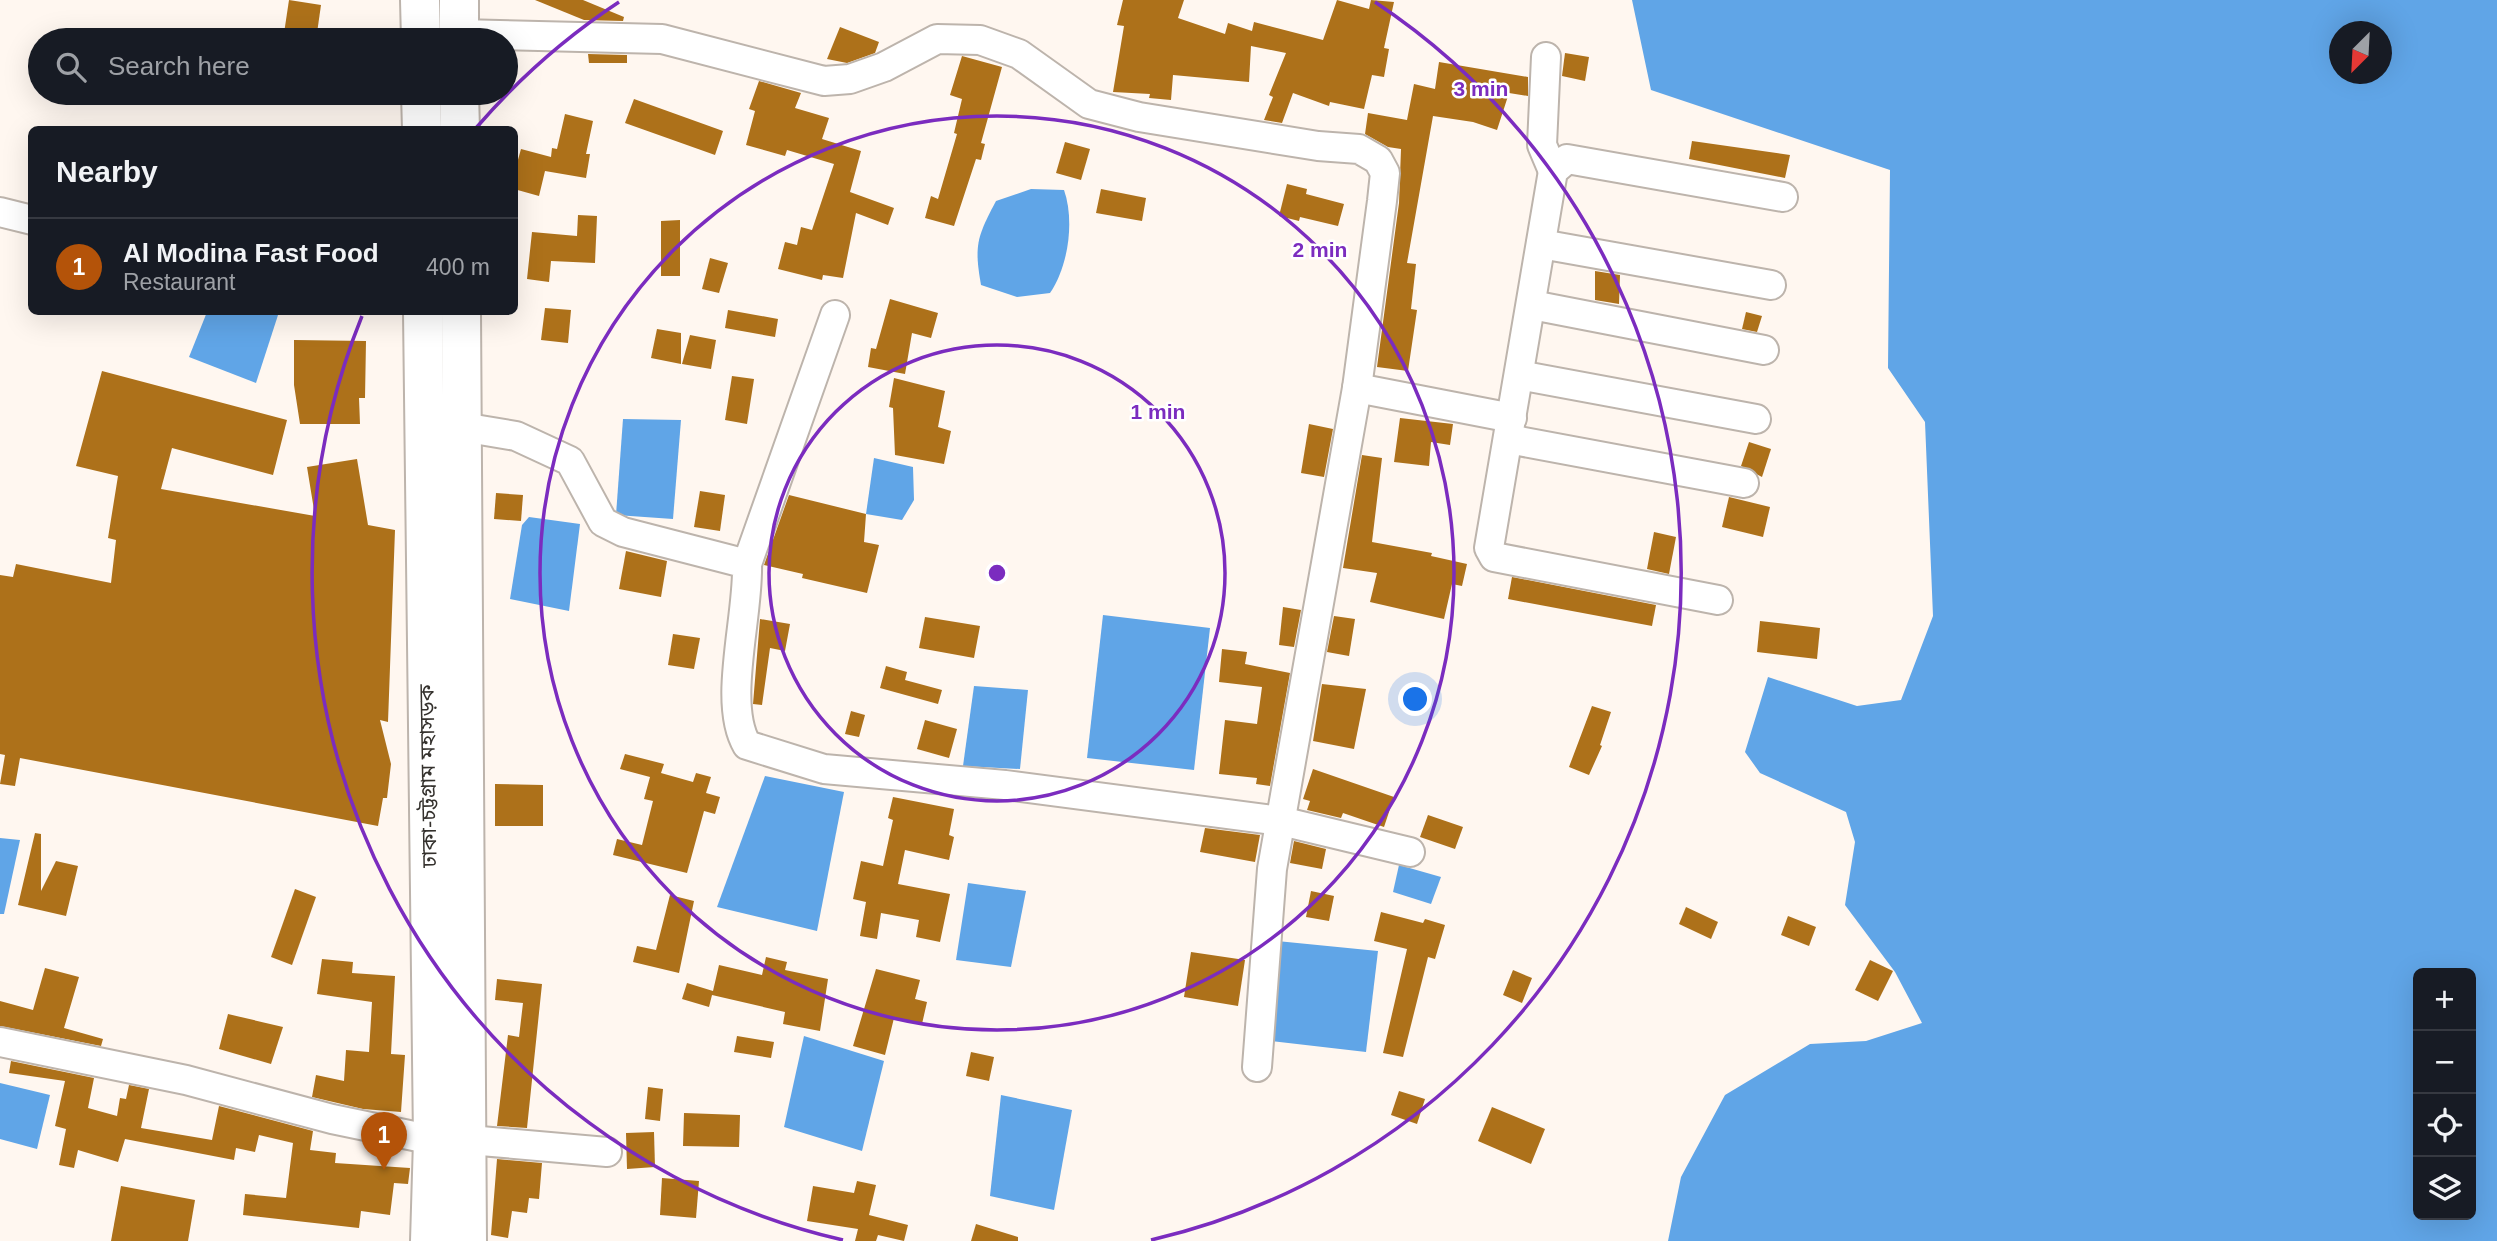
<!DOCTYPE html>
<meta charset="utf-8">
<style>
:root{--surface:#171b24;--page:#242831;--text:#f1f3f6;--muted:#9ea1a6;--line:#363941;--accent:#b45309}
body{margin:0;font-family:Helvetica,"Noto Sans Bengali",sans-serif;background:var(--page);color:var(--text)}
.controls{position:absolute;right:21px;bottom:21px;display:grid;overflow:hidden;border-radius:10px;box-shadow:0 7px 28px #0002}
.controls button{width:63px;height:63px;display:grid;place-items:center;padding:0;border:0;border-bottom:2px solid var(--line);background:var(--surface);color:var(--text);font:35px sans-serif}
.compass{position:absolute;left:2329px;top:21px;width:63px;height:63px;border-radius:50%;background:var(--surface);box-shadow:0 7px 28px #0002;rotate:204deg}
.you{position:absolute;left:1416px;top:700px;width:24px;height:24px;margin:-18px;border:5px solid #fff;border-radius:50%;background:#1a73e8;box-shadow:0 0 0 10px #1a73e833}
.badge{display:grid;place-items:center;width:46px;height:46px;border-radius:50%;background:var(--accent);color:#fff;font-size:23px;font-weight:700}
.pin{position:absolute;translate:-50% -58px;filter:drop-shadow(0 2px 4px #0008)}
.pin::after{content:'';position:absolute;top:37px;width:24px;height:21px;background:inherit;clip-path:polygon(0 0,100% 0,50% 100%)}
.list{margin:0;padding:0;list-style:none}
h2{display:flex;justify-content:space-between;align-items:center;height:91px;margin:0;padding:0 28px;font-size:30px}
h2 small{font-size:23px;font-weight:400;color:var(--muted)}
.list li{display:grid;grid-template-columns:46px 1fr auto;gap:21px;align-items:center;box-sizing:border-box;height:98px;padding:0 28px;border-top:2px solid var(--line)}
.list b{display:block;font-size:26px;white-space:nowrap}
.list p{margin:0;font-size:23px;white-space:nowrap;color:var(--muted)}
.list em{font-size:23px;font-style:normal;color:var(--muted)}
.icon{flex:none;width:38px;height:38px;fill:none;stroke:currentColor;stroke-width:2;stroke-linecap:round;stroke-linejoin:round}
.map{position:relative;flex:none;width:2497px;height:1241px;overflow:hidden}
.search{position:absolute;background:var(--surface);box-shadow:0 7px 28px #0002;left:28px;top:28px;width:490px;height:77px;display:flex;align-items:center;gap:18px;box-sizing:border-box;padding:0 24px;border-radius:38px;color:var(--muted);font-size:26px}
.panel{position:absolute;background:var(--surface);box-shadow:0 7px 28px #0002;left:28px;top:126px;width:490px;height:189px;border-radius:10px}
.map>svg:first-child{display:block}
.water{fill:#60a5e7;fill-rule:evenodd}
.building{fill:#ad711a}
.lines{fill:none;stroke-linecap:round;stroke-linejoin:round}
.minor-casing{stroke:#bdb4ac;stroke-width:32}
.highway-casing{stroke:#bdb4ac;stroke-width:42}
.minor{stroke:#fff;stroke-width:28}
.highway{stroke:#fff;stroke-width:38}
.ring{fill:none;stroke:#7b2cbf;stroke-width:3.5}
.labels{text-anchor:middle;stroke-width:5;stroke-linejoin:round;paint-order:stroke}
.street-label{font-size:21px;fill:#34312d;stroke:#fff}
.centre{fill:#7b2cbf;stroke:#fff;stroke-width:3.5}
.ring-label{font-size:21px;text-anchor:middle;font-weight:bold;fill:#7b2cbf;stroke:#fff;stroke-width:5;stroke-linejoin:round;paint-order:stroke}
</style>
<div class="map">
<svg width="2497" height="1241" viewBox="0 0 2497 1241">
<rect width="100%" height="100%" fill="#fff7f0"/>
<g class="water">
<path d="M1632 0H2497V1241H1668L1681 1177 1725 1095 1810 1044 1866 1041 1922 1023 1895 972 1845 905 1855 842 1846 812 1760 773 1745 752 1768 677 1857 706 1901 700 1933 616 1925 422 1888 368 1890 170 1651 90ZM2340 32H2382V74H2340ZM2418 973H2471V1215H2418Z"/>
<path d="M1031 189 1064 190C1075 221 1068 267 1050 293L1017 297 981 285C974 245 977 237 996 201Z"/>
<path d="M207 312H279L256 383 189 357Z"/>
<path d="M623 419 681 420 673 519 616 515Z"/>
<path d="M874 458 913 467 914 500 902 520 866 514Z"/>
<path d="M529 517 580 524 569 611 510 599 522 525Z"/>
<path d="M1103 615 1210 628 1194 770 1087 758Z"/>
<path d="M974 686 1028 690 1020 769 963 766Z"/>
<path d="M765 776 844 792 817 931 717 907Z"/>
<path d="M0 838 20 840 4 914H0Z"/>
<path d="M1399 865 1441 877 1431 904 1393 892Z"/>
<path d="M968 883 1026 891 1011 967 956 960Z"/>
<path d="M1277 941 1378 951 1366 1052 1271 1041Z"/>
<path d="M804 1036 884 1061 862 1151 784 1127Z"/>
<path d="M0 1083 50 1095 37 1149 0 1139Z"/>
<path d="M1001 1095 1072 1110 1054 1210 990 1196Z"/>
</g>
<g class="building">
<path d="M289 0 321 5 316 40H283Z"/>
<path d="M535 0H583L624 17 623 21 584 20Z"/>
<path d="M1123 0H1184L1178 18 1225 34 1228 23 1252 31 1254 22 1323 40 1337 0 1369 9 1371 0 1394 2 1384 48 1389 49 1384 77 1372 75 1364 109 1330 102 1329 106 1293 93 1282 123 1264 120 1273 97 1269 95 1286 53 1251 46 1249 82 1173 75 1171 100 1149 98 1150 94 1113 92 1124 26 1117 25Z"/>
<path d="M840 27 879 42 875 53 847 63 827 59Z"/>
<path d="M1565 53 1589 57 1585 81 1562 76Z"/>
<path d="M588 54 627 55V63H589Z"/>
<path d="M962 56 1002 67 981 143 985 144 981 160 976 159 954 226 925 218 931 196 938 199 957 134 954 133 962 99 950 95Z"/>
<path d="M1439 62 1528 77V96L1509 93 1497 130 1473 122 1433 116 1407 263 1416 264 1411 309 1417 310 1408 371 1377 367 1399 203 1401 149 1388 147 1365 134 1368 113 1407 120 1414 84 1435 89Z"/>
<path d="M759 81 801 93 795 108 829 118 822 139 861 151 850 192 894 208 888 225 856 213 843 278 823 275 822 280 778 269 785 242 797 245 801 227 812 230 834 164 787 150 785 156 746 145 755 111 749 109Z"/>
<path d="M634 99 723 131 715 155 625 123Z"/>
<path d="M565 114 593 121 586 154H590L586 178 545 171 539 196 514 189V174L521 149 551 157 552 148 557 149Z"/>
<path d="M1692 141 1790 155 1785 178 1689 159Z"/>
<path d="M1065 142 1090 149 1081 180 1056 173Z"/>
<path d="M1287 184 1307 189 1306 194 1344 204 1338 226 1300 217 1299 221 1279 216Z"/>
<path d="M1101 189 1146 198 1142 221 1096 213Z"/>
<path d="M578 215 597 216 595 263 551 261 549 282 527 279 532 232 577 236Z"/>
<path d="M680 220V276H661V221Z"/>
<path d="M710 258 728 263 719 293 702 289Z"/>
<path d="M1595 271 1620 275 1619 304 1595 300Z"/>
<path d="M890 299 938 313 931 338 912 333 905 374 868 367 871 348 876 349Z"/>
<path d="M545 308 571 310 568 343 541 340Z"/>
<path d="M728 310 778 319 775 337 725 328Z"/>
<path d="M1746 312 1762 316 1757 332 1742 329Z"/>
<path d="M657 329 681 333V364L651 358Z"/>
<path d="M690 335 716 340 711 369 682 364Z"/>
<path d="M294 340 366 341 365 398H359L360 424H300L294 385Z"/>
<path d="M102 371 287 420 273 475 172 448 161 489 315 516 307 467 357 459 368 525 395 530 388 722 380 720 391 764 387 798H383L378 826 20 758 15 786 0 784 5 755 0 754V575L13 577 16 564 111 583 116 540 108 538 118 476 76 466Z"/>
<path d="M732 376 754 379 747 424 725 420Z"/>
<path d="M894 378 945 391 938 427 951 431 944 464 895 455 893 408 889 407Z"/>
<path d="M1400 418 1453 424 1450 445 1431 442 1429 466 1394 462Z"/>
<path d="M1309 424 1333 429 1324 477 1301 473Z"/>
<path d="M1749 442 1771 449 1762 477 1741 466Z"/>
<path d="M1362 455 1382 458 1372 542 1432 553 1431 556 1467 564 1462 586 1452 584 1444 619 1370 602 1377 573 1343 568Z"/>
<path d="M700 491 725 495 720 531 694 527Z"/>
<path d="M496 493 523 495 521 521 494 519Z"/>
<path d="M789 495 866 514 864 542 879 545 867 593 802 578 803 574 764 565Z"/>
<path d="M1729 497 1770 507 1763 537 1722 527Z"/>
<path d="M1654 532 1676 537 1669 574 1647 569Z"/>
<path d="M626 551 667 561 661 597 619 589Z"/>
<path d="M1512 577 1656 605 1652 626 1508 599Z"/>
<path d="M1283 607 1301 610 1294 647 1279 645Z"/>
<path d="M1334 616 1355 619 1349 656 1327 652Z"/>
<path d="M925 617 980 626 974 658 919 648Z"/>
<path d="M760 619 790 624 785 651 770 648 762 705 753 704Z"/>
<path d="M1760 621 1820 628 1817 659 1757 652Z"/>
<path d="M673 634 700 638 694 669 668 665Z"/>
<path d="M1222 649 1247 652 1245 664 1290 673 1270 786 1256 784 1257 778 1219 774 1225 720 1257 724 1262 687 1219 682Z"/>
<path d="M886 666 907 672 905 680 942 690 938 704 880 688Z"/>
<path d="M1322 684 1366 689 1354 749 1313 741Z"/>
<path d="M1592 706 1611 712 1600 745 1602 746 1589 775 1569 767Z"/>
<path d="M851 711 865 715 859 737 845 734Z"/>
<path d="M925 720 957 729 949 758 917 749Z"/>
<path d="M625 754 664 764 661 773 693 782 696 773 711 777 706 793 720 797 715 814 704 811 687 873 613 855 617 839 642 845 653 801 644 799 650 777 620 769Z"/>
<path d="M1313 769 1394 797 1384 827 1343 813 1341 818 1307 810 1310 801 1303 799Z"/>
<path d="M495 784 543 785V826H495Z"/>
<path d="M893 797 954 809 949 835 954 837 949 860 905 850 898 884 950 894 940 942 916 937 919 920 881 913 877 939 860 936 866 902 853 899 861 861 883 866 893 820 888 818Z"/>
<path d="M1428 815 1463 827 1455 849 1420 837Z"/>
<path d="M1205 828 1260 835 1255 862 1200 852Z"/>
<path d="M35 833 41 834V891L56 861 78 866 66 916 18 905Z"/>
<path d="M1294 841 1326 849 1322 869 1290 863Z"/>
<path d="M295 889 316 897 292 965 271 957Z"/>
<path d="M1311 891 1334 896 1329 921 1306 917Z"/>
<path d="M670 895 694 901 679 973 633 962 637 946 656 950Z"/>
<path d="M1686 907 1718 922 1711 939 1679 924Z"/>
<path d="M1381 912 1423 923 1425 919 1445 925 1435 959 1428 957 1403 1057 1383 1053 1407 949 1374 941Z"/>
<path d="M1788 916 1816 927 1809 946 1781 935Z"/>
<path d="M1191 952 1245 960 1238 1006 1184 997Z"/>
<path d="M766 957 787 962 785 970 828 979 820 1031 783 1024 785 1012 712 995 709 1007 682 999 687 983 713 991 719 965 762 975Z"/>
<path d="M322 959 353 962 352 973 395 976 391 1054 405 1055 401 1112 363 1109 312 1097 316 1075 344 1081 346 1050 369 1052 372 1002 317 994Z"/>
<path d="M1870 960 1893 971 1878 1001 1855 990Z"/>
<path d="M45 968 79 977 64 1028 103 1039 101 1046 0 1026V1001L33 1010Z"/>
<path d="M876 969 920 980 915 999 927 1002 922 1024 894 1018 885 1055 853 1046Z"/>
<path d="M1513 970 1532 978 1522 1003 1503 995Z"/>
<path d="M497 979 542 984 527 1128 497 1126 508 1035 519 1037 523 1003 495 1000Z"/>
<path d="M228 1014 283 1027 271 1064 219 1049Z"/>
<path d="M737 1036 774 1042 771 1058 734 1052Z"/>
<path d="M971 1052 994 1057 989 1081 966 1076Z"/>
<path d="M11 1061 94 1078 88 1108 117 1116 120 1098 126 1099 129 1085 149 1089 141 1128 212 1140 219 1106 313 1131 310 1150 336 1153 335 1163 410 1168 408 1184 394 1183 390 1215 361 1211 359 1228 243 1215 245 1194 286 1198 293 1143 259 1135 255 1152 236 1148 234 1160 125 1139 118 1162 78 1150 74 1168 59 1165 66 1129 55 1126 65 1081 9 1073Z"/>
<path d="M648 1087 663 1089 660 1121 645 1119Z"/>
<path d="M1399 1091 1425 1099 1417 1124 1391 1115Z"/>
<path d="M1492 1107 1545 1129 1531 1164 1478 1141Z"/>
<path d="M684 1113 740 1115 739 1147 683 1146Z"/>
<path d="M654 1132 655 1167 627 1169 626 1133Z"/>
<path d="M497 1159 542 1163 539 1199 529 1198 527 1213 512 1211 508 1238 491 1235Z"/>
<path d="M662 1178 699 1181 696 1218 660 1215Z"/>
<path d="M857 1181 876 1185 869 1215 908 1225 904 1241 878 1235 876 1241H855L858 1229 807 1221 813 1186 854 1193Z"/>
<path d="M121 1186 195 1200 188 1241H111Z"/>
<path d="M976 1224 1018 1237V1241H971Z"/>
</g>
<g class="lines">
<defs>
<g id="minor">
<path d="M459 34 662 39 824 81 850 79 884 67 937 39 980 40 1019 54 1089 104 1139 117 1318 146 1359 149 1378 160 1385 173 1382 201 1357 388 1272 869 1257 1067"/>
<path d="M1546 57 1542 145 1553 171"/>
<path d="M0 212 32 220"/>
<path d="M1541 244 1771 285"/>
<path d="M1532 305 1764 350"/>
<path d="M1519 375 1756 419"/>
<path d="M1357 388 1512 418"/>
<path d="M462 427 516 436 570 461 603 522 623 532 747 564C749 616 722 703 747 745L824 769 1005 785 1281 821 1410 852"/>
<path d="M1508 439 1744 483"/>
<path d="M747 564 835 315"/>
<path d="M1718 600 1494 557 1489 548 1553 171 1567 159 1783 197"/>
<path d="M0 1042 186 1080 332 1119 433 1140"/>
<path d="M469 1140 607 1152"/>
</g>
<g id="highway">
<path d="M420 0 421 40"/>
<path d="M459 0V40"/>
<path d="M421 93 422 130"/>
<path d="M459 93 460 130"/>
<path d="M423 312 433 1140 430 1241"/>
<path d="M461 312 467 1241"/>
</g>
</defs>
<use href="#minor" class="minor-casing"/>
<use href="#highway" class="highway-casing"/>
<use href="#minor" class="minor"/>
<use href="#highway" class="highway"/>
</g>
<g class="ring">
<circle cx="997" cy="573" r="228"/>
<circle cx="997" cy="573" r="457"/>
<path d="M843 1240A685 685 0 0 1 362 316M476 128A685 685 0 0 1 619 2M1375 2A685 685 0 0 1 1151 1240"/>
</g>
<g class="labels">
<g class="street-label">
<text transform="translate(428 776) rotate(-91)" y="7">ঢাকা-চট্টগ্রাম মহাসড়ক</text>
</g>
</g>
<circle cx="997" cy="573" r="10" class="centre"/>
<g class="ring-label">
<text x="1481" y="96">3 min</text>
<text x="1320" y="257">2 min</text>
<text x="1158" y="419">1 min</text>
</g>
</svg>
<div class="controls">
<button>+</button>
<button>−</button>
<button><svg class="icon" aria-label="locate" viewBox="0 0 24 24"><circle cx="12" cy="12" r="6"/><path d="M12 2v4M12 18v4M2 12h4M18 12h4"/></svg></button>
<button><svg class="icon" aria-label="layers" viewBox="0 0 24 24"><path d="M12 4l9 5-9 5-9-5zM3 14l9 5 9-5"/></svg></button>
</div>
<svg class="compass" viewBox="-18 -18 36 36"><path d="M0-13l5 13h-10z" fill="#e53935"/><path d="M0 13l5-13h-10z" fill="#9ea1a6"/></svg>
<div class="you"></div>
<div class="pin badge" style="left:384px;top:1170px">1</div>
<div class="search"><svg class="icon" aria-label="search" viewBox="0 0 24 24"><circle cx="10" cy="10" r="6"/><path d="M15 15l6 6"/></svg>Search here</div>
<section class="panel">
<h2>Nearby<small></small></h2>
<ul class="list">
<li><span class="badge">1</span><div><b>Al Modina Fast Food</b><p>Restaurant</p></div><em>400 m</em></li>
</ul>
</section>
</div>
